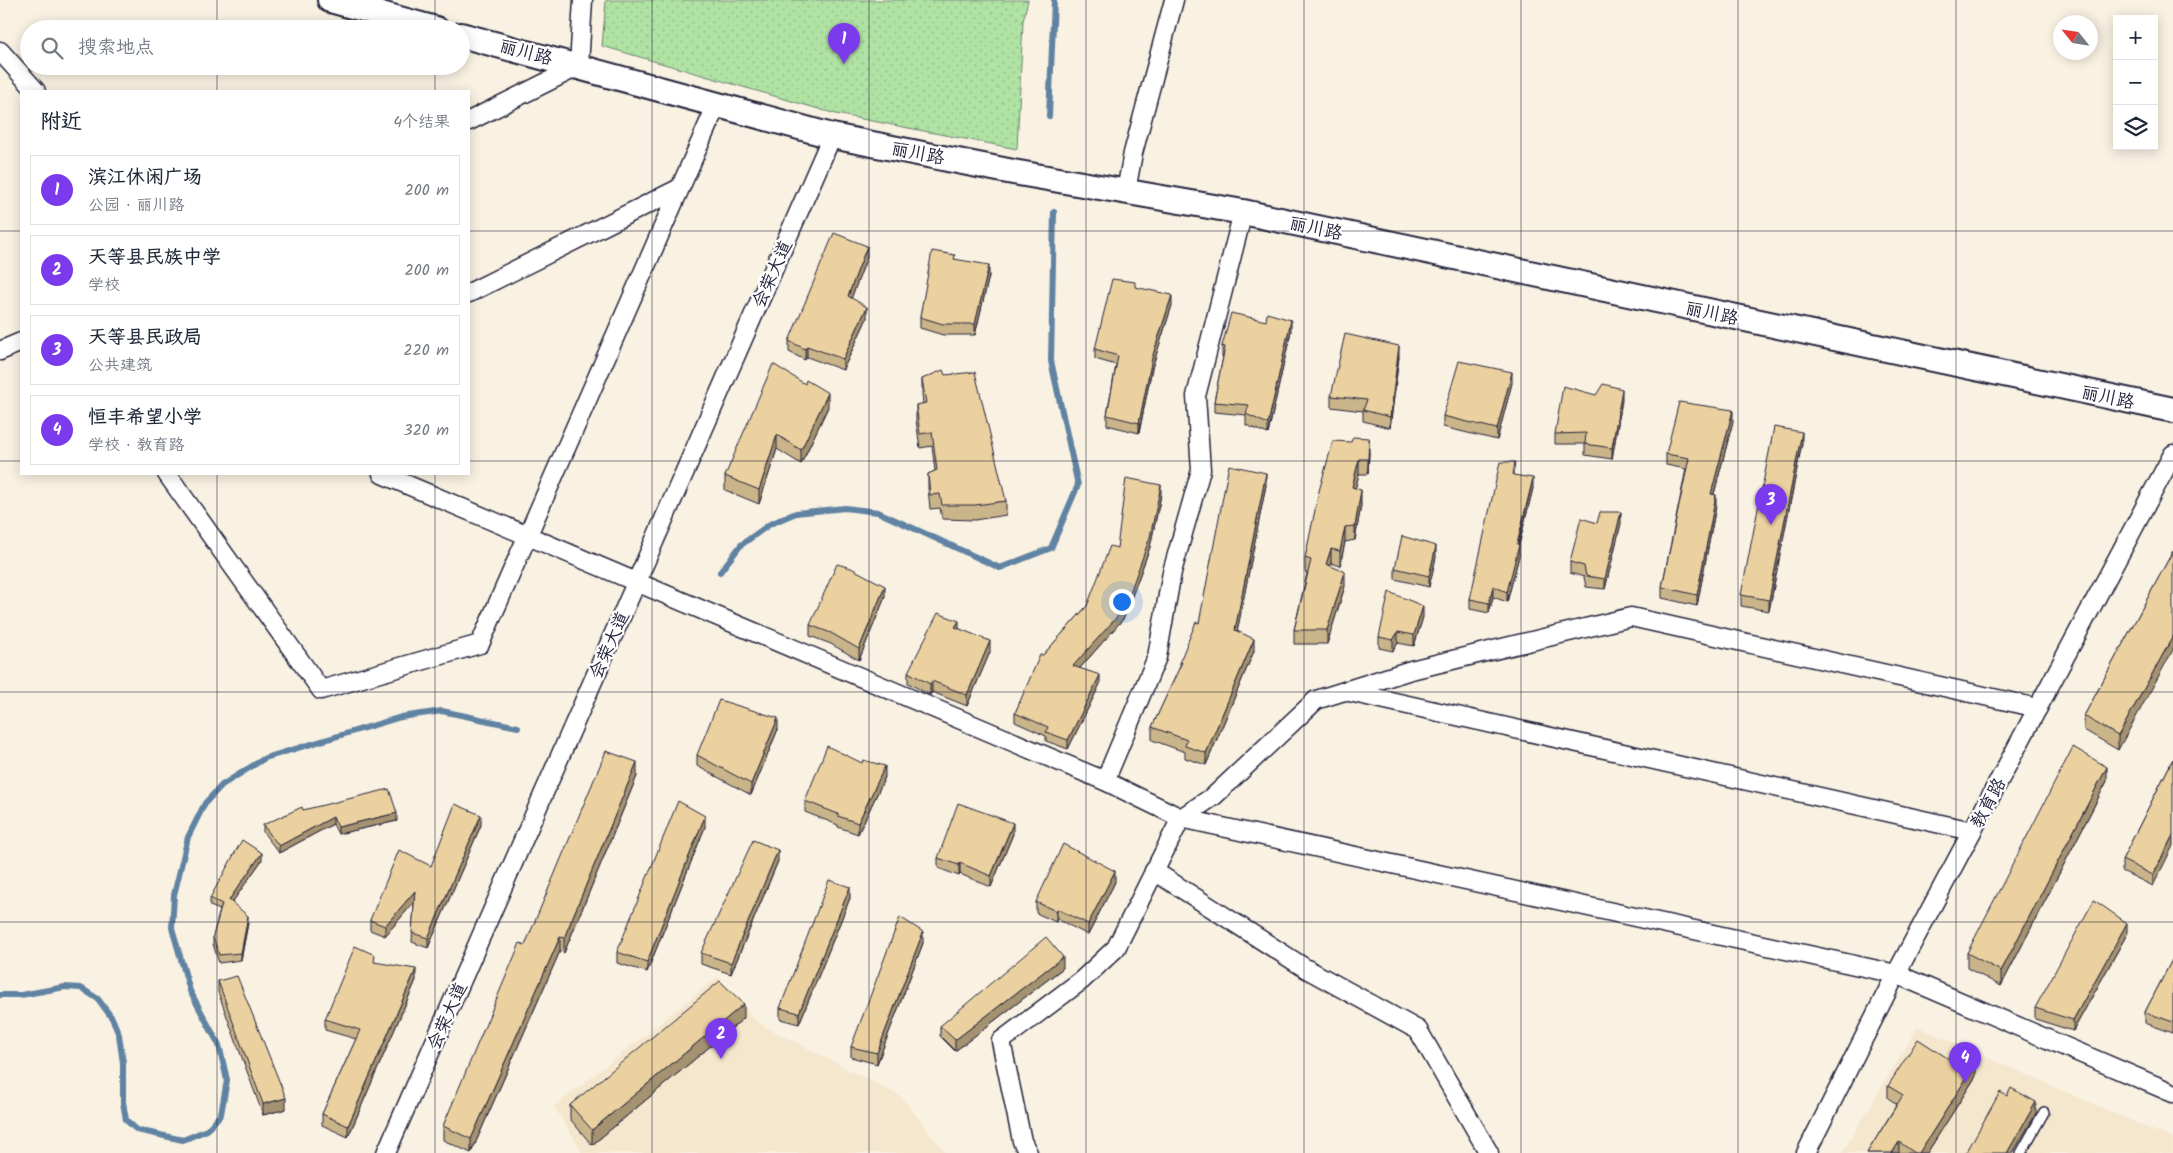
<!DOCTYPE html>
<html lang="zh">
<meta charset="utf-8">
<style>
:root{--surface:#fff;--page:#f2f2f3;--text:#1f2937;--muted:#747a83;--line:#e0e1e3;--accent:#7c3aed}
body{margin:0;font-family:Kalam,"LXGW WenKai TC",sans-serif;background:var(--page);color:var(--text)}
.controls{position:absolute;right:15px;top:15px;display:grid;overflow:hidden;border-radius:0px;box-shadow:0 2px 12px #0003}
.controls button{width:45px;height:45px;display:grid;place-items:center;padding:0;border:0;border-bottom:1px solid var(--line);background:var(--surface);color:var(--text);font:25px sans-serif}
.compass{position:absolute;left:2053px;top:15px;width:45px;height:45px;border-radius:50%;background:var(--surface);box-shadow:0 2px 12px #0003;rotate:300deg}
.you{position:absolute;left:1121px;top:601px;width:18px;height:18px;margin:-12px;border:4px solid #fff;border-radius:50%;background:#1a73e8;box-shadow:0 0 0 8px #1a73e833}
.badge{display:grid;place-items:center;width:32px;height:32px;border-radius:50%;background:var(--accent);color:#fff;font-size:16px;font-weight:700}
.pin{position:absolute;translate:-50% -41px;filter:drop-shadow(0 1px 2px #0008)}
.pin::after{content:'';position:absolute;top:26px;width:18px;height:15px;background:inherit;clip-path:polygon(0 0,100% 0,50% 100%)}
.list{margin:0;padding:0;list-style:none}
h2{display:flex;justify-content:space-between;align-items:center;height:65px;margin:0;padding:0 20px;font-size:21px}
h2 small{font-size:16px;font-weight:400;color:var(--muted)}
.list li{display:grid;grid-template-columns:32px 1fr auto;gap:15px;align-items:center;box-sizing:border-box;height:70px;margin:0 10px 10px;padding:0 10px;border:1px solid var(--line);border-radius:0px}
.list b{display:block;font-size:19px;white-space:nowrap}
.list p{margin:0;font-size:16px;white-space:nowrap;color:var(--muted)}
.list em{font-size:16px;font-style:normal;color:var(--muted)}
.icon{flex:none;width:28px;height:28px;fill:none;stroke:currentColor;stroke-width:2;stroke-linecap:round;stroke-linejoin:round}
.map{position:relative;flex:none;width:2173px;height:1153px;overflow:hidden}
.search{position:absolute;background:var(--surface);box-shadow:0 2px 12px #0003;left:20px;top:20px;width:450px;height:55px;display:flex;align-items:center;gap:12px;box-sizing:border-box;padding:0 18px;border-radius:28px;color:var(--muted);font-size:19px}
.panel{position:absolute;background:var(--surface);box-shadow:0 2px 12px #0003;left:20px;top:90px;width:450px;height:385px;border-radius:0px}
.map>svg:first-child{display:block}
.built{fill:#f5e7ce}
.green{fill:url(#green-dots);stroke:#68826f}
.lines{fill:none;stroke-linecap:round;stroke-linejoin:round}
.stream{stroke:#6083a3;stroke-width:6}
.lane-casing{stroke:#22223b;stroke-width:12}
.street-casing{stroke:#22223b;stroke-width:21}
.secondary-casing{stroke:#22223b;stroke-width:28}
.lane{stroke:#fff;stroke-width:9}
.street{stroke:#fff;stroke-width:18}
.secondary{stroke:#fff;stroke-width:24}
.wall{fill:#cab48a;stroke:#22223b}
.shaded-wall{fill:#a49270;stroke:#22223b}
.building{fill:#ebd1a0;stroke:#22223b}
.grid{fill:none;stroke:#22223b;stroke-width:1;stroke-opacity:0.55}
.labels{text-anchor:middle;stroke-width:4.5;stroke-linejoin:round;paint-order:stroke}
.street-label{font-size:18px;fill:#22223b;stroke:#fff}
</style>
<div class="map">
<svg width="2173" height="1153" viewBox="0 0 2173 1153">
<defs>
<pattern id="green-dots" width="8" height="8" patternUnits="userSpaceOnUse" patternTransform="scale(1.25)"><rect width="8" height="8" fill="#afe2a3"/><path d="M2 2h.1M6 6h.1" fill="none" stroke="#96c28d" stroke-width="1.8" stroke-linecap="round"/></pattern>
</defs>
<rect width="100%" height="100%" fill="#f9f1e2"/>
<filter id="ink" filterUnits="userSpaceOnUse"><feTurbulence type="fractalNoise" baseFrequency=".02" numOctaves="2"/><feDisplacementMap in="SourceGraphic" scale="10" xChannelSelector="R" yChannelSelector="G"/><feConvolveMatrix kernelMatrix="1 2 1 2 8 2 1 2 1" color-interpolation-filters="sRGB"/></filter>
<g filter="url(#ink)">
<g class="built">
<path d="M718 977 758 1023 900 1096 946 1153H580L582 1151 554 1107Z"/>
<path d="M1918 1027 2173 1139V1153H1842Z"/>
</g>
<path class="green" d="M606 0H1028L1023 21 1017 149 836 114 602 46Z"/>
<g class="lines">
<g class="stream">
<path d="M1049 116 1054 0"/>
<path d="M720 572 741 545 770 524 796 513 845 508 878 512 1000 568 1051 548 1078 485 1051 361 1054 212"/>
<path d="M0 995H21L65 987 81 988 98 999 112 1018 119 1035 123 1063V1102L126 1120 137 1130 183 1140 207 1130 221 1114 227 1080 219 1045 190 991 172 928 174 895 188 837 205 803 222 785 265 758 401 717 442 711 518 727"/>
</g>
<defs>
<path id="lane" d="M2021 1153 2044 1112"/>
<g id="street">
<path d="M0 51 36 91"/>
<path d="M469 121 579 66 583 0"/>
<path d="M1126 191 1133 153 1174 0"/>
<path d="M469 293 680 188"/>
<path d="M0 351 21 342"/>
<path d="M167 474 321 690 480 644 717 104"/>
<path d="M382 474 1105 781 1181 818 1896 974 2173 1093"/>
<path d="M1345 691 1972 831"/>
<path d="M1105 781 1157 657 1172 572 1201 470 1196 396 1243 212"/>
<path d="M1154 871 1305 968 1418 1030 1489 1153"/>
<path d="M386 1153 832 136"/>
<path d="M1028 1153 1022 1141 1001 1041 1082 980 1116 948 1181 818 1214 796 1316 700 1411 670 1631 617 2038 708"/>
<path d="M1806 1153 1896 974 2173 454"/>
</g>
<g id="secondary">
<path d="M330 0 436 29"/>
<path d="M461 35 832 136 1013 172 1243 212 2173 410"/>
</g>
</defs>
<use href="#lane" class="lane-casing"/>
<use href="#street" class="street-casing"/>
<use href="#secondary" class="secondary-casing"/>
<use href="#lane" class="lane"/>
<use href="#street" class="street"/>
<use href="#secondary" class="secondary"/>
</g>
<g class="wall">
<path d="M867 257 851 298 867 318 843 370 807 357 805 360 789 352V341Z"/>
<path d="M955 259 989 276 975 335H943L920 328V317Z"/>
<path d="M1135 287 1172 305 1152 368 1139 433 1107 425V415L1116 365 1095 359V349Z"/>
<path d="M1291 331 1268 434 1246 425V415L1214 412V402L1223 357H1222V346Z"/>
<path d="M1399 357 1390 428 1363 421V411L1331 407V396Z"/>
<path d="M945 375 1006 501V515L975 520 942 519 940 508 930 509 928 488V474L935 471 932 446 920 448 916 420V405L923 404 922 394V379Z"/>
<path d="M1512 383 1497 440 1443 427V416Z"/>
<path d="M805 384 828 407 801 464 777 449 759 504 725 490V476Z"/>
<path d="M1596 395 1622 400 1612 459 1585 455V444H1555V434Z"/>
<path d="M1733 421 1714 494 1716 506 1697 606 1662 598V587L1686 469 1666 465V454Z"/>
<path d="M1333 441 1369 452 1368 474H1359L1355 488 1361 505 1355 540 1345 542 1340 566 1331 563 1330 566 1345 586 1327 644H1294V630L1307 573 1305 572V558Z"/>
<path d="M1802 443 1769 611 1741 606V595Z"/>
<path d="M1514 476 1533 488 1519 545V556L1507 602 1493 597 1489 613 1470 609V599Z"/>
<path d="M1266 485 1237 631 1254 651 1206 765 1185 758V752L1152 740V727L1180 667V661Z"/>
<path d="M1161 495 1150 547 1124 618 1080 668 1100 684 1068 749 1046 741V736L1015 722V713L1043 655 1087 606 1117 548Z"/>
<path d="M1597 523H1621L1605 589 1586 587 1584 577 1570 573V562Z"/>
<path d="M2173 551 2118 750 2084 730V716Z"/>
<path d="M1436 557 1429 587 1395 579V568Z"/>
<path d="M885 597 859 660 831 644 810 636V625Z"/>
<path d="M1423 617 1414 646 1398 643 1393 651 1379 648V637Z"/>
<path d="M959 628 990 652 967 706 932 692 930 695 908 683V672Z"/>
<path d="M778 729 751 795 697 766V755Z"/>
<path d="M2173 759 2153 886 2122 871V860Z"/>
<path d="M637 776 564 953 560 951 471 1153 443 1140V1126L525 945Z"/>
<path d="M885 777 858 834 838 827V825L805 812V801Z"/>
<path d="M2107 781 2001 986 1967 968V953Z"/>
<path d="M303 810 397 821 338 834 333 824 279 853 263 832V825Z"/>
<path d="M481 825 428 948 412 942 414 902 385 936 370 930V920L431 866Z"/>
<path d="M705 827 647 972 617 963V952Z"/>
<path d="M1013 834 991 887 960 874 959 876 938 868V858Z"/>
<path d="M262 860 232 902 248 923 241 960 219 963 213 944V936L220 910 210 906V898Z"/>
<path d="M778 861 731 974 701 964V953Z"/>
<path d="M1115 882 1088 935 1057 919 1056 922 1036 913V902Z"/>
<path d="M850 898 799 1024 780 1019V1008Z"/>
<path d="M2127 934 2073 1031 2035 1019V1008Z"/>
<path d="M923 943 877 1064 851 1057V1047Z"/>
<path d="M2173 958V1033L2145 1023V1012Z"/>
<path d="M375 962 416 980 348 1137 322 1125V1114L356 1039 325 1030V1019Z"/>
<path d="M1063 968 955 1051 940 1036V1026Z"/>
<path d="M218 981 286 1109 263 1115 218 992Z"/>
<path d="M744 1018 592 1145 570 1119V1105Z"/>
<path d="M1976 1076 1927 1153H1867L1897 1104 1888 1098V1086Z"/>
</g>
<g class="shaded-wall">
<path d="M867 246V257L848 307V296Z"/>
<path d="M989 265V276L975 335V324Z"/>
<path d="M1172 295V305L1152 368 1139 433V423L1152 358Z"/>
<path d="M867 307V318L843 370V359Z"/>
<path d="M1291 320V331L1268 434V424Z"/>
<path d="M807 346V357L805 360V349Z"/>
<path d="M1399 346V357L1390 428V417Z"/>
<path d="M1512 372V383L1497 440V429Z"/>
<path d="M1622 389V400L1612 459V448Z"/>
<path d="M828 393V407L801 464V450Z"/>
<path d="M1733 410V421L1711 505V494Z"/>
<path d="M1802 432V443L1769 611V600Z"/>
<path d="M777 435V449L759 504V490Z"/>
<path d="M1369 438V452L1368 474V459Z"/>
<path d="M1359 459V474L1352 502V487Z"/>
<path d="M1266 473V485L1235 643V630Z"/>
<path d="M1533 478V488L1519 545V556L1507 602V592Z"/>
<path d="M1161 485V495L1150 547 1124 618 1073 676V666Z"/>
<path d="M1361 490V505L1355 540V526Z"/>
<path d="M1716 495V506L1697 606V595Z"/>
<path d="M1621 512V523L1605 589V579Z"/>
<path d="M1345 527V542L1340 566V551Z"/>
<path d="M1436 546V557L1429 587V576Z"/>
<path d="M1331 549V563L1326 578V564Z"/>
<path d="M1345 572V586L1327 644V630Z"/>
<path d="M885 586V597L859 660V649Z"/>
<path d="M1493 586V597L1489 613V603Z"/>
<path d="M1423 606V617L1414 646V635Z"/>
<path d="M959 621V632L955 627Z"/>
<path d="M1398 632V643L1393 651V640Z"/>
<path d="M2173 636V650L2118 750V736Z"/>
<path d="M1254 639V651L1206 765V753Z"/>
<path d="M990 641V652L967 706V695Z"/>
<path d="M1100 675V684L1068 749V740Z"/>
<path d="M932 681V692L930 695V684Z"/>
<path d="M778 718V729L751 795V784Z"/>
<path d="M637 762V776L564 953V938Z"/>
<path d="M885 766V777L858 834V823Z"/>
<path d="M2107 767V781L2001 986V971Z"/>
<path d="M397 813V821L338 834V827Z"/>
<path d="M481 815V825L428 948V938Z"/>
<path d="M705 816V827L647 972V962Z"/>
<path d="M333 817V824L279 853V846Z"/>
<path d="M1013 823V834L991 887V876Z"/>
<path d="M2173 835V846L2153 886V875Z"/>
<path d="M778 850V861L731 974V963Z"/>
<path d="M262 853V860L229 907V900Z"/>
<path d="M960 863V874L959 876V865Z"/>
<path d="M1115 871V882L1088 935V924Z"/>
<path d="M850 887V898L799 1024V1013Z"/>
<path d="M415 891V901L385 936V926Z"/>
<path d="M1057 909V919L1056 922V911Z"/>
<path d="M248 916V923L241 960V953Z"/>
<path d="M2127 923V934L2073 1031V1020Z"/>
<path d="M923 932V943L877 1064V1053Z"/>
<path d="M560 937V951L471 1153V1139Z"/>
<path d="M1063 957V968L955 1051V1040Z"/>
<path d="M416 969V980L348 1137V1126Z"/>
<path d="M744 1004V1018L592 1145V1130Z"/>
<path d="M1976 1063V1076L1927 1153H1919Z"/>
<path d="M286 1098V1109L263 1115V1104Z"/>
<path d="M2036 1102V1113L2013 1153H2007Z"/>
<path d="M1899 1142V1153H1892Z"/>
</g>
<g class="building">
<path d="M834 233 867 246 848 296 867 307 843 359 807 346 805 349 789 341Z"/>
<path d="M932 251 955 255 954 259 989 265 975 324H943L920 317Z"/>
<path d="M1112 279 1135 282V287L1172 295 1152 358 1139 423 1107 415 1118 356 1095 349Z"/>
<path d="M1231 313 1266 321 1267 313 1291 320 1268 424 1246 414 1249 405 1214 402 1225 347 1222 346Z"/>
<path d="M1345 334 1399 346 1390 417 1363 410 1367 400 1331 396Z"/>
<path d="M1459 361 1512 372 1497 429 1443 416Z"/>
<path d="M773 364 805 384 806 380 828 393 801 450 777 435 759 490 725 476Z"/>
<path d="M943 370 945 375 975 372 1006 501 975 505H942L940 494 930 495 928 474 937 470 932 432 920 434 916 405 926 403 922 379Z"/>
<path d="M1603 384 1622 389 1612 448 1585 444 1586 433 1555 434 1563 386 1596 395Z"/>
<path d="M1679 402 1733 410 1711 494 1716 495 1697 595 1662 587 1689 458 1666 454Z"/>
<path d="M1774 427 1802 432 1769 600 1741 595Z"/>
<path d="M1353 437 1369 438 1368 459H1359L1352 487 1361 490 1355 526 1345 527 1340 551 1331 549 1326 564 1345 572 1327 630H1294L1311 560 1305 558 1319 491 1333 441 1351 442Z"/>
<path d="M1500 462H1515L1513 475 1533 478 1517 544 1519 545 1507 592 1493 586 1489 603 1470 599Z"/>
<path d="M1229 465 1266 473 1235 630 1254 639 1206 753 1185 746 1187 740 1152 727 1182 662 1180 661 1196 622 1199 623Z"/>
<path d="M1126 478 1161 485 1150 537 1124 609 1073 666 1100 675 1068 740 1046 732 1048 727 1015 713 1040 655H1043L1087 606 1110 546 1117 548Z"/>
<path d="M1600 512H1621L1605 579 1586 576 1584 566 1570 562 1581 518 1597 523Z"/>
<path d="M1402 536 1436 546 1429 576 1395 568Z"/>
<path d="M2173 551V636L2118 736 2084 716Z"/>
<path d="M837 564 851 568 885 586 859 649 831 633 810 625Z"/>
<path d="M1389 592 1423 606 1414 635 1398 632 1393 640 1379 637Z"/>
<path d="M938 613 959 621 955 627 990 641 967 695 932 681 930 684 908 672Z"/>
<path d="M719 700 778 718 751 784 697 755Z"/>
<path d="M827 746 862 763 863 760 885 766 858 823 838 816V814L805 801Z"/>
<path d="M2073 747 2107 767 2001 971 1967 953Z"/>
<path d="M606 751 637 762 564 938 560 937 471 1139 443 1126 520 943 525 945Z"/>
<path d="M2173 759V835L2153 875 2122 860Z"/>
<path d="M389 789 397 813 338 827 333 817 279 846 263 825 302 807 303 810Z"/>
<path d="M678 801 705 816 647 962 617 952Z"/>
<path d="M958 803 1013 823 991 876 960 863 959 865 938 858Z"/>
<path d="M455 804 481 815 428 938 412 933 415 891 385 926 370 920 399 850 431 866Z"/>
<path d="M242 840 262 853 229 900 248 916 241 953 219 955 213 936 222 904 210 898Z"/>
<path d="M753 840 778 850 731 963 701 953Z"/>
<path d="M1063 844 1115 871 1088 924 1057 909 1056 911 1036 902Z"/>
<path d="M829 880 850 887 799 1013 780 1008Z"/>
<path d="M2094 900 2127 923 2073 1020 2035 1008Z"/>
<path d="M900 917 923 932 877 1053 851 1047Z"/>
<path d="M1046 937 1063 957 955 1040 940 1026Z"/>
<path d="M355 946 375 955 374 962 416 969 348 1126 322 1114 360 1030 325 1019Z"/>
<path d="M2173 958V1022L2145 1012Z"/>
<path d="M237 976 286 1098 263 1104 218 981Z"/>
<path d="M720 981 744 1004 592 1130 570 1105Z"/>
<path d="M1918 1039 1949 1059 1956 1050 1976 1063 1919 1153H1915L1899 1142 1892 1153H1867L1903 1095 1888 1086Z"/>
<path d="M2011 1088 2036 1102 2007 1153H1966L2000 1092 2007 1096Z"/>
</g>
</g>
<path class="grid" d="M217 0V29M435 0V29M652 0V1153M869 0V1153M1086 0V1153M1304 0V1153M1521 0V1153M1738 0V1153M1956 0V1153M217 66V91M435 66V91M0 231H21M469 231H2173M0 461H21M469 461H2173M217 474V1153M435 474V1153M0 692H2173M0 922H2173"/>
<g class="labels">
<g class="street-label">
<text transform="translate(526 52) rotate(15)" y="6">丽川路</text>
<text transform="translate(918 153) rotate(11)" y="6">丽川路</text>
<text transform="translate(1316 228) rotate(12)" y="6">丽川路</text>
<text transform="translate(772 274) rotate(-66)" y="6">会荣大道</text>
<text transform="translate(1712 313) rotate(12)" y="6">丽川路</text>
<text transform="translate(2108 397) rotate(12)" y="6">丽川路</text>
<text transform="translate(609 645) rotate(-66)" y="6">会荣大道</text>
<text transform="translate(1988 803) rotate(-62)" y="6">教育路</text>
<text transform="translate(447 1016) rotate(-66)" y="6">会荣大道</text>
</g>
</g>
</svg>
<div class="controls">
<button>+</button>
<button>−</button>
<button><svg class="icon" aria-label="layers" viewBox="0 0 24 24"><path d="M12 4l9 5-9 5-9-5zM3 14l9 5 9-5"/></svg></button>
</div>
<svg class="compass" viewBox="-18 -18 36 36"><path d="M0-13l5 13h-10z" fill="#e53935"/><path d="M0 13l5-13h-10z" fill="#747a83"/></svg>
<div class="you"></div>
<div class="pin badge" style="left:844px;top:64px">1</div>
<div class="pin badge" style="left:721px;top:1059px">2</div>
<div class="pin badge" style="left:1771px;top:525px">3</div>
<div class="pin badge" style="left:1965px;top:1083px">4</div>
<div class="search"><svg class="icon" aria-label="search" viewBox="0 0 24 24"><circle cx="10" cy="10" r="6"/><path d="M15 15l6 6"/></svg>搜索地点</div>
<section class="panel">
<h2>附近<small>4个结果</small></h2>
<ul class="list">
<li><span class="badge">1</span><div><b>滨江休闲广场</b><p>公园 · 丽川路</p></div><em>200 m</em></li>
<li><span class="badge">2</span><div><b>天等县民族中学</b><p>学校</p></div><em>200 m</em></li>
<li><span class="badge">3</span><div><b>天等县民政局</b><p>公共建筑</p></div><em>220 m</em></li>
<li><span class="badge">4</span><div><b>恒丰希望小学</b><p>学校 · 教育路</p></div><em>320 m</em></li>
</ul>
</section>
</div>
